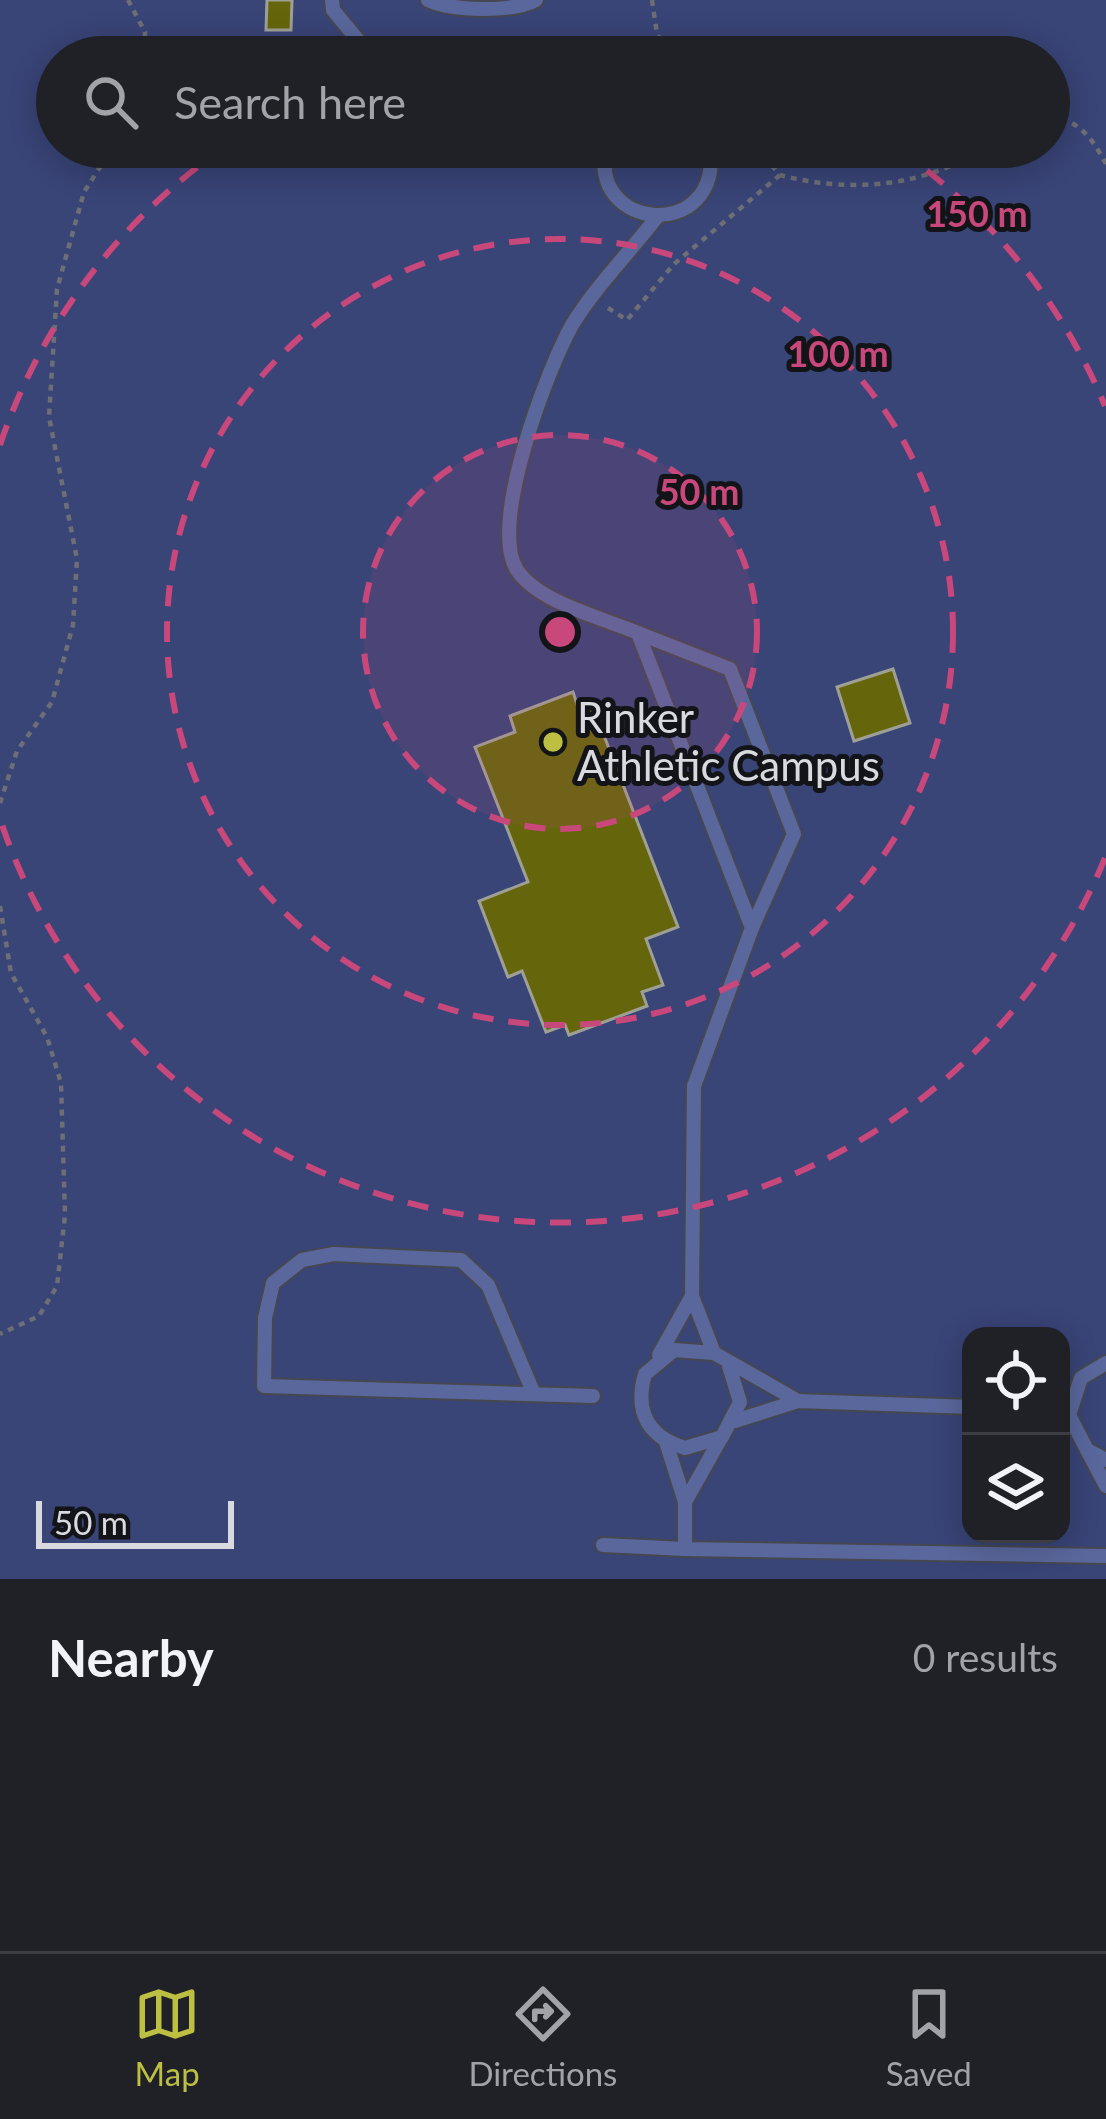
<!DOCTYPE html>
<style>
:root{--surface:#1f2127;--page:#2c2e33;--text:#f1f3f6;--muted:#a1a3a7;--line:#3c3e44;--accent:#bdbf43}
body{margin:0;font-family:Lato,sans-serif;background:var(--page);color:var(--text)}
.controls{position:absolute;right:36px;bottom:36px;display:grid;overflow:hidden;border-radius:24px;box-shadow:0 6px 30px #0003}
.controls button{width:108px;height:108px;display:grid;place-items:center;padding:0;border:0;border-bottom:3px solid var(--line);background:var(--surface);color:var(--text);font:60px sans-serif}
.scale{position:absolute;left:36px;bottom:30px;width:198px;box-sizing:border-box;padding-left:12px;border:6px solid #d8dae0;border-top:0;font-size:33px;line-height:42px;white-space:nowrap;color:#d8dae0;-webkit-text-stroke:9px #131418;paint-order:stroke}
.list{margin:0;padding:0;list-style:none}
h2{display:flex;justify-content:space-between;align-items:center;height:156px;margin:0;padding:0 48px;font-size:51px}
h2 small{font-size:39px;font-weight:400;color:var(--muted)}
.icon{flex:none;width:66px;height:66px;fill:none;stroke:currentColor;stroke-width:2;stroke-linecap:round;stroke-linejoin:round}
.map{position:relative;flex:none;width:1106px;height:1579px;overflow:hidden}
.search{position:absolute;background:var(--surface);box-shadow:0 6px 30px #0003;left:36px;right:36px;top:36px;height:132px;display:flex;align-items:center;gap:30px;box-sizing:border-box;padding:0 42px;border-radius:66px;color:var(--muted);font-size:45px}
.sheet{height:372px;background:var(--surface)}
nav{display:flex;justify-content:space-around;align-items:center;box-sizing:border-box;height:168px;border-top:3px solid var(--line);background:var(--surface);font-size:33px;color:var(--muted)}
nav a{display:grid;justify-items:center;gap:6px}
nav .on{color:var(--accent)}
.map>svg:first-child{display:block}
.green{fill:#394477;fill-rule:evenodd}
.building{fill:#65660b;stroke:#9fa095;stroke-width:3}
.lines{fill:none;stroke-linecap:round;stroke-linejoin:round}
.lane-casing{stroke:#454850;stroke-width:18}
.path{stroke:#6d6f77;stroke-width:4.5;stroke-dasharray:6 6;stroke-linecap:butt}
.lane{stroke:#5a679c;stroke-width:14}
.ring{fill:none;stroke:#c8487c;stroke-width:6;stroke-dasharray:21 15}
.poi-dot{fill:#bdbf43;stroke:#131418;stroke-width:4.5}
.labels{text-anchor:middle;stroke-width:10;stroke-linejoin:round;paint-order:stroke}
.poi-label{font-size:42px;fill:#d8dae0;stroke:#131418;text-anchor:start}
.centre{fill:#c8487c;stroke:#131418;stroke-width:6}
.ring-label{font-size:36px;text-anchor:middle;font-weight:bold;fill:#c8487c;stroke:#131418;stroke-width:10;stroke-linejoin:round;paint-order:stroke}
</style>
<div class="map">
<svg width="1106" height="1579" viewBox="0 0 1106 1579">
<rect width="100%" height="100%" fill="#292c34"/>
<path class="green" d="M0 0H1106V1579H0ZM57 57H1049V147H57ZM971 1336H1061V1534H971Z"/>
<g class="building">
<path d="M267 0H292L291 30H266Z"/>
<path d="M893 669 910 723 854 741 837 687Z"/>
<path d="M573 692 578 707 591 702 678 927 646 939 663 985 642 992 647 1006 569 1035 565 1025 546 1032 522 971 508 977 479 901 528 882 475 747 515 732 510 716Z"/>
</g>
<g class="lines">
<defs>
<g id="lane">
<path d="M332 0 333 10 371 56 391 57"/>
<path d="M428 0C453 11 511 13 536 0"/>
<path d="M607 147C585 231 723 244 710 147"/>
<path d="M657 217C630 252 595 287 572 325 547 370 488 525 517 570 539 603 603 618 638 633L752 928 694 1086 692 1296 714 1353"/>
<path d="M638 633 730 669 794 834 752 928"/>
<path d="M659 1355 692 1296"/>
<path d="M1106 1363 1081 1378 1069 1415 1087 1450 1106 1460"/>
<path d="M729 1366 740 1402 722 1437 685 1448C648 1437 634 1412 645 1374L674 1350 714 1353 798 1401"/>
<path d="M534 1394 488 1285 461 1260 334 1254 302 1260 273 1283 265 1318 264 1386 593 1396"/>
<path d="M735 1421 798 1401 971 1407"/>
<path d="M666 1442 685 1502V1549L1106 1556"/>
<path d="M1087 1450 1106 1486"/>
<path d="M685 1502 721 1438"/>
<path d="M603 1545 685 1549"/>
</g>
</defs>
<use href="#lane" class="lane-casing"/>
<g class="path">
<path d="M128 0 145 32 144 57"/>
<path d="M652 0 657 34 671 57"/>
<path d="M566 57H575"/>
<path d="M1049 118C1078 117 1094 141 1106 164"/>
<path d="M756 147 780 175C849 193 925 188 984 147"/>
<path d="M608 308 627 320 674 264 780 175"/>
<path d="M0 803 17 751 52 702 73 625 77 559 49 417 57 289 84 192 113 147"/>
<path d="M0 906 11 973 47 1037 61 1083 65 1215 57 1286 39 1316 0 1334"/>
</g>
<use href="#lane" class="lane"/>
</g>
<circle cx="560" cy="632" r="197" fill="#c8487c" fill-opacity=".12"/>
<g class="ring">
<circle cx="560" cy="632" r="197"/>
<circle cx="560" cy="632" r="393"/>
<path d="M1105 858A590 590 0 0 1 0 819M0 445A590 590 0 0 1 222 149M432 56A590 590 0 0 1 688 56M898 149A590 590 0 0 1 1105 406"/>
</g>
<circle class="poi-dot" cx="553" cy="742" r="12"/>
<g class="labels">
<g class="poi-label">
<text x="577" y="733">Rinker<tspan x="577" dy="48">Athletic Campus</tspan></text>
</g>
</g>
<circle cx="560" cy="632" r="18" class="centre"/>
<g class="ring-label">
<text x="977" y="227">150 m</text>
<text x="838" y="367">100 m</text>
<text x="699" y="505">50 m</text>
</g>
</svg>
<div class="controls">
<button><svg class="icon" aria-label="locate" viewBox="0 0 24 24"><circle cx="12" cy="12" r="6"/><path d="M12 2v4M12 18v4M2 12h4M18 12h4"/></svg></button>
<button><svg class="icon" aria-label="layers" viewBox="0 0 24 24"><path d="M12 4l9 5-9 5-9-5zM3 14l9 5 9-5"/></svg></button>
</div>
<div class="scale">50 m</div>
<div class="search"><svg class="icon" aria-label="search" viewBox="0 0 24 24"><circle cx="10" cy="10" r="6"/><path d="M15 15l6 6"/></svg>Search here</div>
</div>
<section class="sheet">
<h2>Nearby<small>0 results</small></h2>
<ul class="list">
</ul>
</section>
<nav>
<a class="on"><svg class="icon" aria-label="map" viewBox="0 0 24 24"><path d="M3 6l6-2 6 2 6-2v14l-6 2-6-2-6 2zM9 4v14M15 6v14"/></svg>Map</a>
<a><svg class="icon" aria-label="directions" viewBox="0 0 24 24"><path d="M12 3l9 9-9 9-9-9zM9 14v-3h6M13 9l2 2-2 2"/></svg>Directions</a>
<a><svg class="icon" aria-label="saved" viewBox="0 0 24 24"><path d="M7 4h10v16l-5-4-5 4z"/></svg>Saved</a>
</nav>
